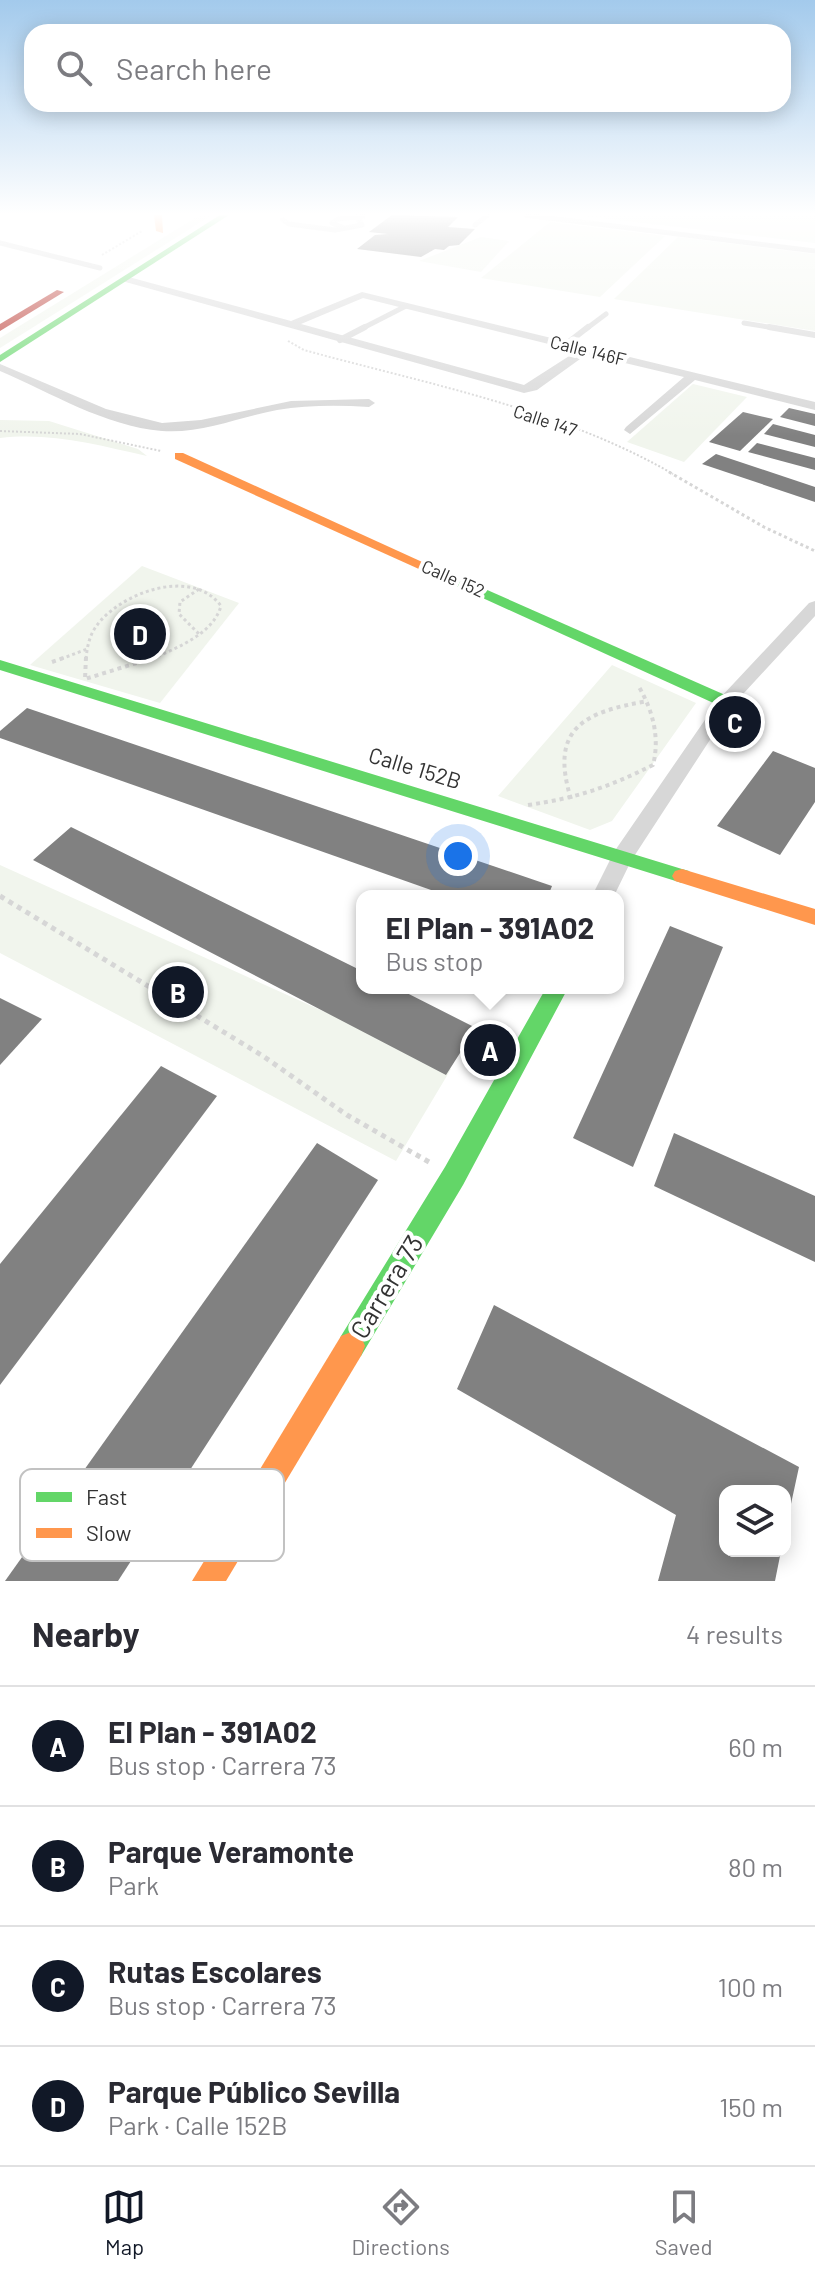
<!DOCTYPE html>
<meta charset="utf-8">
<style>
:root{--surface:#fff;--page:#f2f2f3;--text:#2b2b33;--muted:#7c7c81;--line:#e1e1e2;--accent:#111827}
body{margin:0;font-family:Barlow,sans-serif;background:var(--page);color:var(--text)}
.controls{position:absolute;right:24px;bottom:24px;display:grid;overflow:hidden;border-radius:16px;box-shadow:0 4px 20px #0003}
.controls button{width:72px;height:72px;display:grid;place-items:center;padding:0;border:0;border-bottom:2px solid var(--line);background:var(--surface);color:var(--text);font:40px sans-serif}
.you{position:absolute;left:458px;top:856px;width:28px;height:28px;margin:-20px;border:6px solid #fff;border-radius:50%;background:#1a73e8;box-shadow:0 0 0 12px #1a73e833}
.badge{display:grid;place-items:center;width:52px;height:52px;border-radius:50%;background:var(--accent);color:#fff;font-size:26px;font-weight:700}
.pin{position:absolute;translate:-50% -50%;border:4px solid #fff;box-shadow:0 2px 8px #0006}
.popup{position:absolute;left:356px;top:890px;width:268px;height:104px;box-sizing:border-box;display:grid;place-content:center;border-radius:16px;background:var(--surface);filter:drop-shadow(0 2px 6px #0005);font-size:26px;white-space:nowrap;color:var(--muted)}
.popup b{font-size:30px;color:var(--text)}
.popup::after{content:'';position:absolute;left:50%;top:100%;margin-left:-16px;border:16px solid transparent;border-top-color:var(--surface)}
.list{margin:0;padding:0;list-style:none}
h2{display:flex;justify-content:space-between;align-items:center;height:104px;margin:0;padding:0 32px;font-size:34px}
h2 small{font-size:26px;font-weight:400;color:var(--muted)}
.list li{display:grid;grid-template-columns:52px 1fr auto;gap:24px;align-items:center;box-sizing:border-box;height:120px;padding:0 32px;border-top:2px solid var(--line)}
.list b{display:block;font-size:30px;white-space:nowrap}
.list p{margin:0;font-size:26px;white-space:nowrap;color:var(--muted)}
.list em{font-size:26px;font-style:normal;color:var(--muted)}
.icon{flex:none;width:44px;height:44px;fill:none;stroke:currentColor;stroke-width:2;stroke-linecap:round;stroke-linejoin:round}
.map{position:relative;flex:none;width:815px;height:1581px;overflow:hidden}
.search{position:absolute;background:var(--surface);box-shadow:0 4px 20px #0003;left:24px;right:24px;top:24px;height:88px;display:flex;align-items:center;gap:20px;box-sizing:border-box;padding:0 28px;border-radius:24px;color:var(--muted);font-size:30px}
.sheet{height:584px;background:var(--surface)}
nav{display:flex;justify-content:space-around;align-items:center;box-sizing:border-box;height:112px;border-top:2px solid var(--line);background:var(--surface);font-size:22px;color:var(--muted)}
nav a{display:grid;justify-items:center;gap:4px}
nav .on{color:var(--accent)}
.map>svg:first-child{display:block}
.green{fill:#f1f5ed}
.building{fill:#818181}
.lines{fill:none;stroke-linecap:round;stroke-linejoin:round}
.path-far3{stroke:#d6d6d6;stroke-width:2;stroke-dasharray:2 2;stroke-linecap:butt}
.path-far2{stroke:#d6d6d6;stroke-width:3;stroke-dasharray:3 3;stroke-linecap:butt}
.path-far1{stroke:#d6d6d6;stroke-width:4;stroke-dasharray:4 4;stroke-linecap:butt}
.path{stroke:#d6d6d6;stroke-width:5;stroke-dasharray:5 5;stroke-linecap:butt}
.lane-far1{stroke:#d7d7d7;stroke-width:5}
.lane{stroke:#d7d7d7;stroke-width:6}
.street{fill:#d7d7d7;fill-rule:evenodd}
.fast{fill:#63d668;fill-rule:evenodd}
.slow{fill:#ff974d;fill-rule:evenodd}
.jam{fill:#b3261e;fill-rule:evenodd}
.labels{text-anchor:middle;stroke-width:8;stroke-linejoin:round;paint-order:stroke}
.far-street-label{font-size:18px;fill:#333;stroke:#fff}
.street-label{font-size:22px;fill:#333;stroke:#fff}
.near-street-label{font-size:26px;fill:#333;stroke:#fff}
.key{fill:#fff;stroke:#c2c2c2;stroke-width:2}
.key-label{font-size:22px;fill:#333}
</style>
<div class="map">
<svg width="815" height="1581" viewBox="0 0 815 1581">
<rect width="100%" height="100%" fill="#fff"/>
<g class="green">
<path d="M200 215H212L0 348V338Z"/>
<path d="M573 215H815V243Z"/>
<path d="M550 222 665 236 600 297 481 278Z"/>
<path d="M481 237 509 241 481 272 419 261Z"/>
<path d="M678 237 815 254V331L614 299Z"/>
<path d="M693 384 747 397 684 462 627 442Z"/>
<path d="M0 420 49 421 138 449 147 456C98 445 50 432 0 438Z"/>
<path d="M142 566 239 603 160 703 30 665Z"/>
<path d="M612 665 696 703 612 821 590 830 498 796Z"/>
<path d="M0 865 451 1069 396 1161 0 953Z"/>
</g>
<g class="building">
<path d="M392 215 458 217 448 227 475 229 459 245 449 246 444 250 435 249 421 257 357 249 375 235 388 234 369 232Z"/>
<path d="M789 408 815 414V426L780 417Z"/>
<path d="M743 412 773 419 740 451 709 442Z"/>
<path d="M773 424 815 435V447L764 434Z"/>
<path d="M757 443 815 458V470L748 452Z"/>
<path d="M716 454 815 487V502L702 464Z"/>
<path d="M27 708 552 886 548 896H448L0 738V731Z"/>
<path d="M773 751 815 768V802L780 855 717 826Z"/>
<path d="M71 827 362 971V988H397L476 1028 446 1075 33 860Z"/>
<path d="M670 926 723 947 633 1167 573 1138Z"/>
<path d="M0 998 42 1019 0 1065Z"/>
<path d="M161 1066 217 1096 0 1385V1264Z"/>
<path d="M674 1133 815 1196V1262L654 1186Z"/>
<path d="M317 1143 378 1180 118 1581H5Z"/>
<path d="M494 1305 799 1467 786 1527 785 1491H725V1551H781L775 1581H658L676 1515 457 1389Z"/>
</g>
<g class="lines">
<g class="path-far3">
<path d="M102 255 142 231"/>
<path d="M288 341 304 350C427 384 561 409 673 474"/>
<path d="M0 431 80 434 161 451"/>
</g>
<g class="path-far2">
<path d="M669 472 764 527 815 551"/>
<path d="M199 589 180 602 179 614 200 635"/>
<path d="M61 659 87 649"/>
<path d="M86 659C87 648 89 637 95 628 118 593 192 566 221 606 213 634 177 648 151 659"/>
</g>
<g class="path-far1">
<path d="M86 657 85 679 156 657"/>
<path d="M52 662 66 657"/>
<path d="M571 799C549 728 584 712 648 701"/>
<path d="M528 805C577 798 609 787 653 765 660 738 653 711 639 687"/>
</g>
<path class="path" d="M0 896 263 1056 347 1115 429 1162"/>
<g class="lane-far1">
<path d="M525 215 815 251"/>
<path d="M283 220 289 224 335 230 362 225 358 219"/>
<path d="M475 225 488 215"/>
<path d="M342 227 332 223 338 219 363 216"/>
<path d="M0 243 100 268"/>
<path d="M744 323 781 329"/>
<path d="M361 329 406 306"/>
<path d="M586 329 606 314"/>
</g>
<g class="lane">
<path d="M769 327 815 335"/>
<path d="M340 340 365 327"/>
<path d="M565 345 588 327"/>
</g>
<g class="street">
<path d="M125 276 291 321 362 292 815 402V410L695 380 630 434 624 430 626 427 684 377 587 354 537 390 524 393 122 281ZM363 298 577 351 524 385 301 324Z"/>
<path d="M0 364 106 409 162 423 201 420 291 401 369 399 375 403 369 407C338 405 307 405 277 410 239 417 201 434 162 431 104 426 52 393 0 371Z"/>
<path d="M815 601V616L732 706 631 861 614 896H592L614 852 720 698 809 603Z"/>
</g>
<g class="fast">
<path d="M220 215H229L0 362V355Z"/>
<path d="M435 567 732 698 734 702 732 706H720L430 574 428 571Z"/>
<path d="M0 660 682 869 689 871 692 876 689 881 682 883 0 670Z"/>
<path d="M546 988H568L463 1185 361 1356 351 1360 341 1356 337 1346 341 1336 445 1167Z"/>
</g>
<g class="slow">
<path d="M154 215H162L163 233 156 231Z"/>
<path d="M175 453H183L442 571 435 575 430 574 175 459Z"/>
<path d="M682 869 815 909V925L675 881 672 876 675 871Z"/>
<path d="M351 1332 361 1336 365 1346 361 1356 226 1581H192L341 1336Z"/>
</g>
<path class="jam" d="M57 290 64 292 0 331V324Z"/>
</g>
<linearGradient id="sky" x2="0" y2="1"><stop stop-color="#a3caec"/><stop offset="0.49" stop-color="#fff"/><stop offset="1" stop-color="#fff" stop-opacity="0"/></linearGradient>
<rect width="815" height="436" fill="url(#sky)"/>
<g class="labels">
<g class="far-street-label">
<text transform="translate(588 351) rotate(14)" y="6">Calle 146F</text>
<text transform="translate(545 421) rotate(18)" y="6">Calle 147</text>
<text transform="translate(453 579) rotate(24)" y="6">Calle 152</text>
</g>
<g class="street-label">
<text transform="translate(415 768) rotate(17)" y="8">Calle 152B</text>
</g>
<g class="near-street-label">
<text transform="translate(387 1287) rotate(-59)" y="9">Carrera 73</text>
</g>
</g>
<rect x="20" y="1469" width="264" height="92" rx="12" class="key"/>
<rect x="36" y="1492" width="36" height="10" fill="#63d668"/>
<rect x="36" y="1528" width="36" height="10" fill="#ff974d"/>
<g class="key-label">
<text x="86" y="1505">Fast</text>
<text x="86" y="1541">Slow</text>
</g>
</svg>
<div class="controls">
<button><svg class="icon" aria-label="layers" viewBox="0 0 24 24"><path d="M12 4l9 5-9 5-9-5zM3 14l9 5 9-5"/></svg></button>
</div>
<div class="you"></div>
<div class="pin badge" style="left:490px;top:1050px">A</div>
<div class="popup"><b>El Plan - 391A02</b>Bus stop</div>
<div class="pin badge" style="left:178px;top:992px">B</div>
<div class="pin badge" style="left:735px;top:722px">C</div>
<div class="pin badge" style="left:140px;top:634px">D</div>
<div class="search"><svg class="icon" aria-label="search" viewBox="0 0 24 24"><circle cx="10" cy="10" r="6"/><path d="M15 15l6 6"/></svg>Search here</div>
</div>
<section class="sheet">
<h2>Nearby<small>4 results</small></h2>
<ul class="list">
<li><span class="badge">A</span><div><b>El Plan - 391A02</b><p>Bus stop · Carrera 73</p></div><em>60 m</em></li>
<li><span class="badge">B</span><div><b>Parque Veramonte</b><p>Park</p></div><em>80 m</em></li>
<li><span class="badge">C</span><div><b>Rutas Escolares</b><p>Bus stop · Carrera 73</p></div><em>100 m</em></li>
<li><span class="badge">D</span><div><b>Parque Público Sevilla</b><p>Park · Calle 152B</p></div><em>150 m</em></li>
</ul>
</section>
<nav>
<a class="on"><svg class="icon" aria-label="map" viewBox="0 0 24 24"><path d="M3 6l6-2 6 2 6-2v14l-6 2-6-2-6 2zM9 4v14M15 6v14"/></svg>Map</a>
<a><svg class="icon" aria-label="directions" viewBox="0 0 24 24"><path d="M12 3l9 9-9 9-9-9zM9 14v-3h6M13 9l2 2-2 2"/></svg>Directions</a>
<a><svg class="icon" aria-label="saved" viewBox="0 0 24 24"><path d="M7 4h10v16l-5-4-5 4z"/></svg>Saved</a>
</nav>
